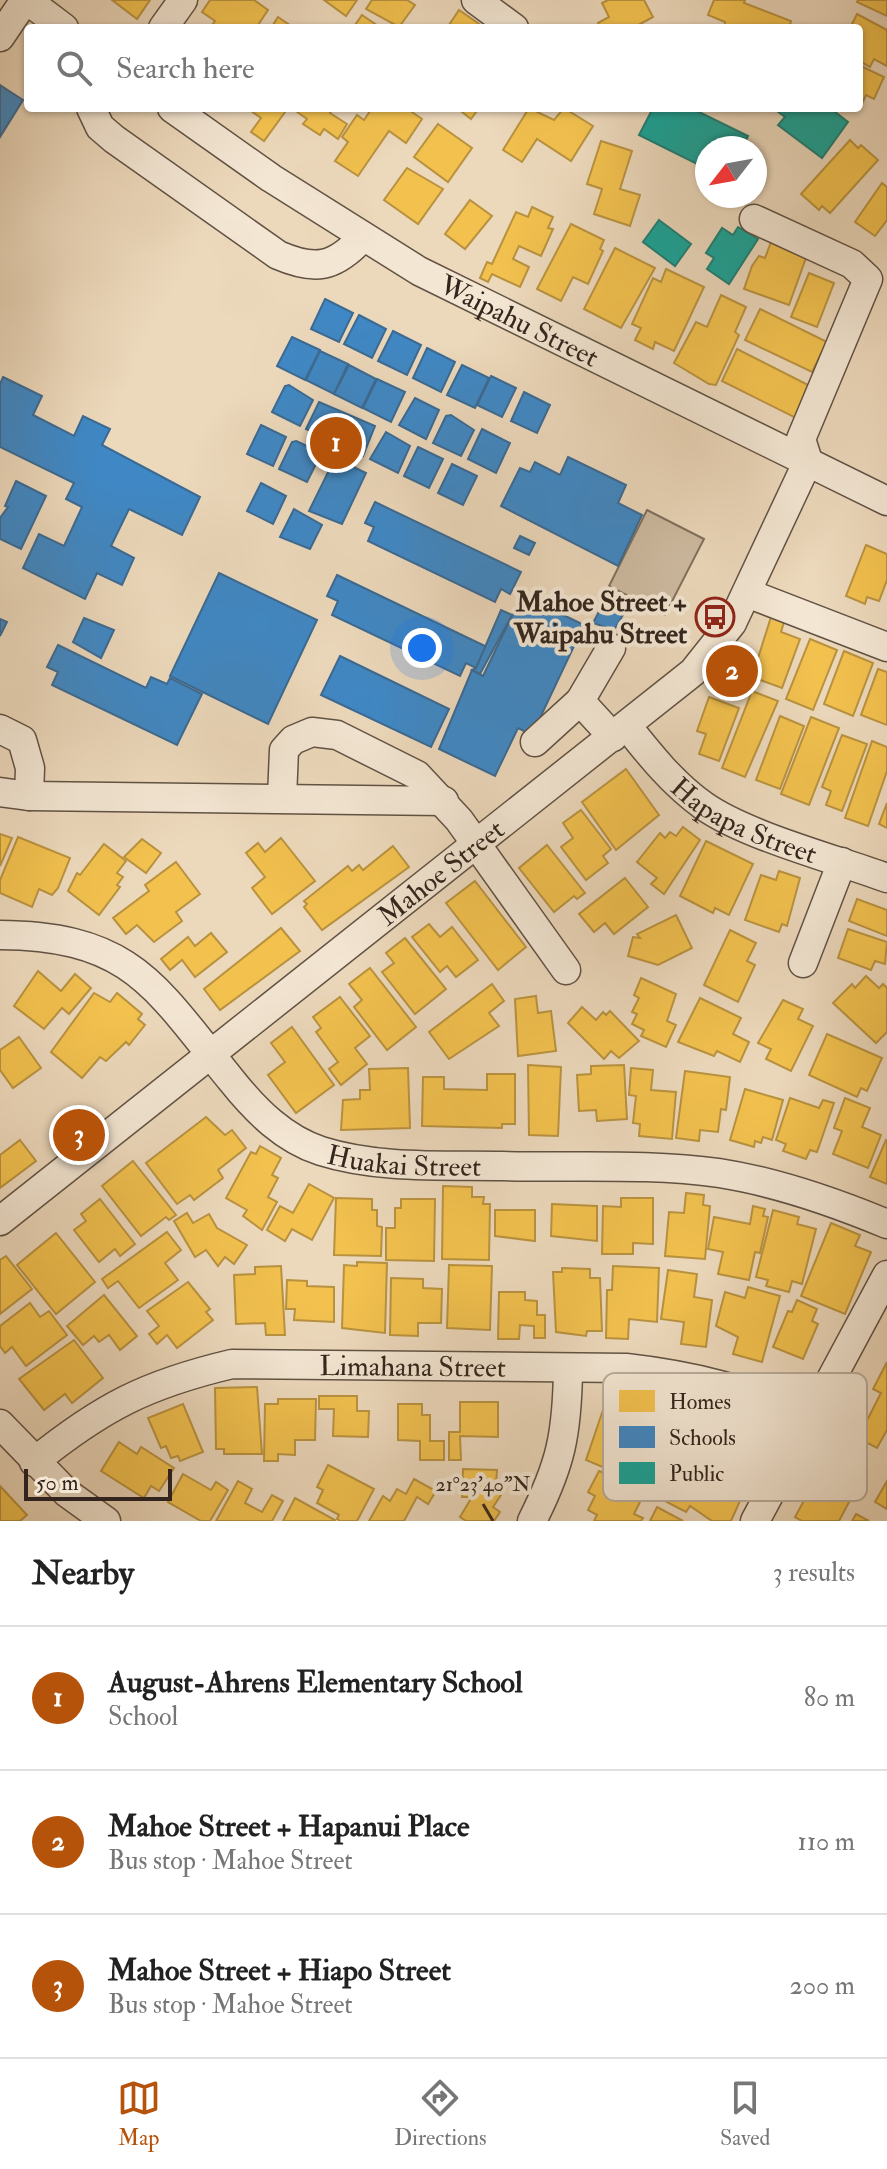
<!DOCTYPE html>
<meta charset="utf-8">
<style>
:root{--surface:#fff;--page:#f2f2f2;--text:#222;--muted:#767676;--line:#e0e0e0;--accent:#b45309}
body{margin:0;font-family:"IM FELL Double Pica",serif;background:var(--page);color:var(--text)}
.compass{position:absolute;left:695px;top:136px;width:72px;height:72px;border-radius:50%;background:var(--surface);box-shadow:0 2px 6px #0004;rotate:239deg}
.scale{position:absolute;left:24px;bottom:20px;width:148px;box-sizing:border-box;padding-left:8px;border:4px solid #33251d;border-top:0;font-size:22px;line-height:28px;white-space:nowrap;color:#33251d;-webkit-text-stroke:6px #f3e6d3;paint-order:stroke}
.you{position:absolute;left:422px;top:648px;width:28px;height:28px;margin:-20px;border:6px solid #fff;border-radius:50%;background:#1a73e8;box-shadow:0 0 0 12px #1a73e833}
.badge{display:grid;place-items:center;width:52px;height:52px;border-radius:50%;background:var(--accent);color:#fff;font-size:26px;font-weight:700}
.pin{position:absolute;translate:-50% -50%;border:4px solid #fff;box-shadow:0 2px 8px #0006}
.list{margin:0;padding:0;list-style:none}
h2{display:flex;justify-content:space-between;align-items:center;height:104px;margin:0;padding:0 32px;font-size:34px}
h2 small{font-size:26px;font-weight:400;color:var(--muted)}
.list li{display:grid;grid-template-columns:52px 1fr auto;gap:24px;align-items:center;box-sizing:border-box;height:144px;padding:0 32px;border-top:2px solid var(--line)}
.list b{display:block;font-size:30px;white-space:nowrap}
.list p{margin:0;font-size:26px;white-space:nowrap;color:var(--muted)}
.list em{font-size:26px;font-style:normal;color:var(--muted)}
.icon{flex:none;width:44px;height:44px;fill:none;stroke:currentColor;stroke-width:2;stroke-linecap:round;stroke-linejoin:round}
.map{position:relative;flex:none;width:887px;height:1521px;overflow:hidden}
.search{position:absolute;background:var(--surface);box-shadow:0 2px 6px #0004;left:24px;right:24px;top:24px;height:88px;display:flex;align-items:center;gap:20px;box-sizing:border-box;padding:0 28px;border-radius:8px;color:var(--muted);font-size:30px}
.sheet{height:536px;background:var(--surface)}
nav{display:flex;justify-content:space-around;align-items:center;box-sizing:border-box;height:112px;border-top:2px solid var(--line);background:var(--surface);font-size:22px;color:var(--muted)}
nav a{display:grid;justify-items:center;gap:4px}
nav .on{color:var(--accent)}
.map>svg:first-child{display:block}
.green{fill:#cdbaa0;stroke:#80705e;stroke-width:2}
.homes{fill:#f2c14e;stroke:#b9923f;stroke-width:2}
.schools{fill:#3f88c5;stroke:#3b6a93;stroke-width:2}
.public{fill:#17a398;stroke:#1f7d73;stroke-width:2}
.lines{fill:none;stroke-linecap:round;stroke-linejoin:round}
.minor-casing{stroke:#615244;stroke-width:31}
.minor{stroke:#f3e6d3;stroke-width:28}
.ticks{fill:none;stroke:#33251d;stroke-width:3}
.labels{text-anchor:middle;stroke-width:8;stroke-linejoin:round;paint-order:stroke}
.street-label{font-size:28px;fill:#33251d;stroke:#f3e6d3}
.poi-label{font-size:28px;font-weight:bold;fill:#33251d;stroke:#f3e6d3;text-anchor:end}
.key{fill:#f3e6d3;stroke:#b9ac9c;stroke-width:2}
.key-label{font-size:22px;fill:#33251d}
.ticks-label{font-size:20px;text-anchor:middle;fill:#33251d;stroke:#f3e6d3;stroke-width:8;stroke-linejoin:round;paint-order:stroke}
</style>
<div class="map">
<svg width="887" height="1521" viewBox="0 0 887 1521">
<rect width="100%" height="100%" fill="#ecd8bb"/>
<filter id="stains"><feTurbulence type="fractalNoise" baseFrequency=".0025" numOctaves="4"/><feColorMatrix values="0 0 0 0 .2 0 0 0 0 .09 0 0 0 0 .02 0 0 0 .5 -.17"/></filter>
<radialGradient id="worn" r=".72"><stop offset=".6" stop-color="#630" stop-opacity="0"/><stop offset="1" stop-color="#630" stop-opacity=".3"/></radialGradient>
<path class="green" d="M647 510 704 539 665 615 609 586Z"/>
<g class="homes">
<path d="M112 0H150L137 19Z"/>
<path d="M210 0H254L268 10 256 28H210L215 21 202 12Z"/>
<path d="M324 0H357L346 16Z"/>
<path d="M372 0H407L415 5 399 27 366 9Z"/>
<path d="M608 0H644L653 17 633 28H601L598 23 609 17 602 3Z"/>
<path d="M714 0H745L744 3 791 21 789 28H725V22L708 15Z"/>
<path d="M858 0H887V16L857 2Z"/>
<path d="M459 10 485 28H447Z"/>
<path d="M857 14 887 30V66L874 59 870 67 859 61V28H850Z"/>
<path d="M362 15 381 28H353Z"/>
<path d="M278 17 294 28H271Z"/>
<path d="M863 67 884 77 874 99 866 95 861 106 859 70Z"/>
<path d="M247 108H288L264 141 251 132 261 118Z"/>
<path d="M334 108 330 113 347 124 338 139 324 129 320 135 303 124 307 119 293 109Z"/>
<path d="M372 108H406L422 119 406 143 389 131 358 176 335 161 348 142 342 137 357 115 364 120Z"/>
<path d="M457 108H479L471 119Z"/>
<path d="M529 108 554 120 564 108 593 126 571 161 537 139 522 162 503 150Z"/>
<path d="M438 124 472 148 448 182 414 157Z"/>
<path d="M850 140 858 148 861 145 878 160 830 213 822 206 819 210 801 194Z"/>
<path d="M601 141 632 151 620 189 640 195 630 226 594 214 602 189 587 184Z"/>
<path d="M407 168 443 189 418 224 384 200Z"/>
<path d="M882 183 887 187V220L875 236 855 222Z"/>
<path d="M470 200 492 216 465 249 445 234Z"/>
<path d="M532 207 553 217 548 228 553 229 541 256 519 246 513 259 529 267 520 287 492 274 488 282 480 278 487 262 492 264 516 212 528 217Z"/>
<path d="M571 224 604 240 600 249 603 251 588 284 573 277 561 301 537 289Z"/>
<path d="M771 242 807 255 789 305 744 289 752 266 759 256 765 258Z"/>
<path d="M615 248 655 268 621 328 584 309Z"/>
<path d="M666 269 704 287 674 351 655 342 653 349 635 340 641 328 632 324 653 278 661 282Z"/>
<path d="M809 273 834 283 817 327 791 317Z"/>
<path d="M721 295 746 307 735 332 739 335 716 385 709 384 674 363 696 322 707 327Z"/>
<path d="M760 309 827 342 812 372 745 340Z"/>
<path d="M737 349 812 387 796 418 722 381Z"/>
<path d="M866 545 887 554V580L879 601 867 597 865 604 846 596Z"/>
<path d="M771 617 784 622 781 632 800 639 782 688 752 677Z"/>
<path d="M810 639 837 650 813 710 786 699Z"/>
<path d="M844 651 873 663 853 716 824 704Z"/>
<path d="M878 669 887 672V725L861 715Z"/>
<path d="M752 691 778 701 745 777 722 768Z"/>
<path d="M709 697 739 708 719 761 699 754 706 734 697 731Z"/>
<path d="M780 716 804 726 780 789 756 780Z"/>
<path d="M811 717 839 728 809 805 781 794Z"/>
<path d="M842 735 867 744 842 811 826 805 831 791 822 787Z"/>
<path d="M872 741 887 747V771L868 826 845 818Z"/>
<path d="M626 769 659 815 616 850 582 802Z"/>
<path d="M887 803V828L879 824Z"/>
<path d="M581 810 611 849 603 856 608 863 586 880 561 847 573 838 563 823Z"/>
<path d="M683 827 700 840 664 894 651 884 657 878 637 862 660 833 665 838 670 832 676 836Z"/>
<path d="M0 834 12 838 0 866Z"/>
<path d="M18 837 70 858 58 888 52 895 39 889 32 907 0 893V880Z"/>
<path d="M281 838 315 881 272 914 252 888 265 877 246 853 258 843 265 852Z"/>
<path d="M142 839 161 853 146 873 124 857Z"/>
<path d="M706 841 753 864 729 915 715 908 713 913 680 896Z"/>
<path d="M104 844 126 861 117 873 123 877 117 885 120 887 99 915 68 891 77 873 80 875Z"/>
<path d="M547 845 585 893 577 899 574 896 554 912 519 868Z"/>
<path d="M393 846 409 867 322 930 304 907 307 904 304 901 348 866 352 871 359 865 363 870Z"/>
<path d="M176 862 200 894 176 912 182 921 154 942 137 925 126 934 113 918 149 891 145 885Z"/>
<path d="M779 871 800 878 787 926 782 924 779 932 745 920 761 875 776 880Z"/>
<path d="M625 878 648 907 614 934 605 923 594 932 579 914Z"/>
<path d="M475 881 526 947 498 970 446 903Z"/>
<path d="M857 899 887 910V936L849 921Z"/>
<path d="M676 915 692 948 658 965 628 956 633 937 640 938 637 934Z"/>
<path d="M429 924 440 937 452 927 478 960 456 977 447 966 440 972 412 937Z"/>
<path d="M281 928 300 951 220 1010 204 989Z"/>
<path d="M848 929 887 942 885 964 875 961 871 970 838 958Z"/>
<path d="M730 930 756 943 747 961 755 965 738 1002 704 985Z"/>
<path d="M211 933 227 952 195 977 182 960 170 970 161 959 188 937 195 946Z"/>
<path d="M405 938 446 989 415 1014 382 972 394 963 386 953Z"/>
<path d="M370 968 416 1027 387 1050 354 1007 362 1000 349 984Z"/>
<path d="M38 971 61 991 75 974 91 988 69 1014 62 1008 44 1029 14 1006Z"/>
<path d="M866 976 879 988 883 984 887 988V1032L876 1043 833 1003 852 984 855 988Z"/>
<path d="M641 978 676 994 667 1021 676 1025 666 1047 641 1036 644 1030 632 1024 637 1014 632 1012 639 998 634 995Z"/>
<path d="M492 984 504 1001 489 1013 499 1026 449 1059 429 1032Z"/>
<path d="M94 993 110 1002 117 993 142 1014 138 1019 145 1025 129 1045 126 1042 106 1061 100 1057 82 1078 51 1052Z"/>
<path d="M536 996 538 1013 551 1011 556 1051 518 1056 515 999Z"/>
<path d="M340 997 370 1036 355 1048 367 1064 341 1085 329 1069 338 1062 316 1032 321 1028 313 1017Z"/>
<path d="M700 998 741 1018 733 1034 749 1042 740 1062 717 1051 714 1056 678 1042Z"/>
<path d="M783 1000 803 1009 798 1019 813 1026 791 1071 766 1059 771 1049 758 1043Z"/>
<path d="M582 1007 596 1020 603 1012 606 1015 610 1011 639 1041 619 1058 611 1051 604 1059 568 1023Z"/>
<path d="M292 1027 334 1085 296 1113 268 1075 285 1062 271 1043Z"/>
<path d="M827 1034 882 1058 867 1091 861 1088 857 1097 809 1075Z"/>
<path d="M19 1037 41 1068 13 1088 0 1070V1050Z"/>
<path d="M528 1065 561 1067 558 1136 529 1135Z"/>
<path d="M624 1065 627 1119 597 1121 596 1110 579 1111 577 1075 591 1074V1066Z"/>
<path d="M408 1068 410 1128 341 1130 343 1100 360 1099V1090H370L369 1069Z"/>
<path d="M631 1068 653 1070 651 1090 676 1092 672 1139 639 1136 640 1124 633 1123 636 1096 629 1095Z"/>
<path d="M685 1071 730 1077 726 1110 721 1109 718 1132 700 1130 699 1141 676 1138Z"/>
<path d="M487 1074H515V1124H502V1128L422 1126 423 1077H444V1089L487 1090Z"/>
<path d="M745 1089 783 1100 772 1140 763 1137 761 1143 755 1141 754 1147 730 1140Z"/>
<path d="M790 1098 819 1108 823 1100 834 1103 817 1152 810 1150 806 1159 783 1151 786 1144 776 1140Z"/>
<path d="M845 1098 870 1108 862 1127 881 1135 868 1168 833 1154 842 1131 834 1128Z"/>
<path d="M206 1117 225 1135 232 1130 246 1148 218 1170 223 1178 194 1200 190 1195 177 1204 146 1163Z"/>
<path d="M20 1140 36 1161 0 1188V1155Z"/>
<path d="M886 1140 887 1141V1184L870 1177Z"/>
<path d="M260 1146 281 1158 272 1175 278 1178 268 1197 277 1202 262 1230 243 1216 247 1210 226 1198 251 1152 256 1154Z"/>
<path d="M133 1161 176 1215 169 1220 166 1217 141 1236 102 1186Z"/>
<path d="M309 1184 334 1198 312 1240 292 1229 285 1241 267 1230 280 1206 293 1213Z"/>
<path d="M443 1186 472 1187V1197H484L483 1204H490L489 1260 442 1259Z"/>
<path d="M686 1193 704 1195 703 1205 710 1206 705 1259 665 1256 669 1212 684 1213Z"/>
<path d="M336 1198 372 1199V1210H377V1226L382 1227 381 1256 334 1255Z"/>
<path d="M621 1198H653V1244L633 1243V1254H602L603 1206 621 1207Z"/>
<path d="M100 1199 135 1244 120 1256 115 1249 99 1262 74 1230 86 1221 81 1214Z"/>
<path d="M401 1199H435L434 1261 386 1260V1228H395V1208H401Z"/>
<path d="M552 1204 597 1206V1241L551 1236Z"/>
<path d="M753 1206 765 1209 763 1216 768 1217 760 1253 755 1252 749 1280 718 1274 723 1252 708 1249 714 1217 750 1224Z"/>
<path d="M495 1210H535V1241L495 1236Z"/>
<path d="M773 1210 799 1217 797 1224 816 1229 802 1284 792 1281 789 1292 766 1286 768 1280 756 1277Z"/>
<path d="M187 1213 193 1223 209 1214 217 1228 247 1245 234 1264 225 1257 218 1266 206 1250 195 1257 174 1221Z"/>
<path d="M831 1223 860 1235 855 1246 871 1252 845 1314 801 1296Z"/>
<path d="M167 1232 181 1250 165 1263 178 1280 139 1308 118 1281 108 1288 102 1279Z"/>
<path d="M56 1233 95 1282 56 1314 17 1265Z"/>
<path d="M6 1256 32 1289 0 1314V1260Z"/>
<path d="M357 1262 387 1263 385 1333 342 1328 344 1265 357 1266Z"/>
<path d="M449 1265 492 1266 490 1330 447 1328Z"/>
<path d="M281 1266 285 1335H266L265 1323 236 1324 234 1275 255 1274V1267Z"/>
<path d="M613 1266 659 1268 657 1322 629 1319 628 1339 606 1338 607 1290H612Z"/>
<path d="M562 1268 590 1269V1278H600L602 1331H587L586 1336 556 1332 553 1272H562Z"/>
<path d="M668 1270 697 1274 694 1297 712 1300 706 1347 681 1344 684 1322 661 1319Z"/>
<path d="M391 1278 423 1279V1288L442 1289 441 1323H418V1336L390 1335Z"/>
<path d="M287 1280 307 1281V1286L334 1287V1322L294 1320 295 1309H286Z"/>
<path d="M188 1282 210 1309 206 1312 213 1320 177 1348 167 1335 157 1344 149 1334 159 1326 147 1311Z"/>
<path d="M748 1287 780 1296 762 1362 733 1354 738 1337 716 1326 725 1292 745 1298Z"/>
<path d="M499 1292H525V1300L537 1301V1315H545V1338H534V1326L520 1325 519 1339H498Z"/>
<path d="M104 1295 137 1336 120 1350 109 1335 99 1342 94 1336 83 1345 67 1326Z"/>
<path d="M797 1300 817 1309 812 1321 818 1324 803 1359 773 1347 788 1311 792 1312Z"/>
<path d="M30 1303 40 1317 49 1311 67 1335 26 1366 12 1347 5 1353 0 1346V1326Z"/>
<path d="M74 1340 103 1378 72 1403 65 1394 44 1410 19 1379Z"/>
<path d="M887 1362V1430L877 1448 858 1438 881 1393 873 1389Z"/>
<path d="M257 1387 262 1454H224V1449H216L215 1388Z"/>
<path d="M319 1396H357V1411H369L368 1437 333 1436 334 1409H319Z"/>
<path d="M278 1399H316L315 1440H295V1455L278 1454V1461H264L265 1404H278Z"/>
<path d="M460 1402H498V1437L460 1436 461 1460H449V1432H460Z"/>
<path d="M183 1404 203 1452 180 1461 178 1456 171 1458 166 1446 161 1448 148 1418Z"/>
<path d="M398 1404H422V1415H430V1441H444V1460H420V1441L398 1440Z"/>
<path d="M624 1406 643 1414 619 1474 586 1460 604 1407 621 1414Z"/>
<path d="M119 1442 137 1454 141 1447 174 1468 159 1491 151 1486 144 1498 101 1471Z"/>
<path d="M830 1453 865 1472 839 1521H802L795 1517Z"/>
<path d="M706 1460 748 1483 731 1521H712L690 1506 686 1512 663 1500 680 1468 697 1477Z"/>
<path d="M328 1465 374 1489 357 1521H340L337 1519 339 1515 317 1503 323 1490 317 1487Z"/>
<path d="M463 1469 497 1470 496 1484H489L488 1487 501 1495 493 1507 500 1512 494 1521H466L460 1517 472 1497H462Z"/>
<path d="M599 1471 630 1483 627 1488 643 1496 634 1514 643 1518 641 1521H594L597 1515 588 1510 595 1496 588 1492Z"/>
<path d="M183 1474 211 1490 216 1482 228 1490 210 1521H201L168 1502Z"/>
<path d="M414 1479 436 1491 428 1504 417 1497 404 1521H369L383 1496 390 1501 397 1489 406 1494Z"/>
<path d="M238 1481 252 1489 245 1503 262 1512 272 1495 283 1501 272 1521H216Z"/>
<path d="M887 1481V1509L875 1502Z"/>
<path d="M0 1486 27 1515 20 1521H0Z"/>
<path d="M295 1498 335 1520V1521H283Z"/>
<path d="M657 1507 683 1521H650Z"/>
<path d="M856 1514 869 1521H852Z"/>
</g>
<g class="schools">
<path d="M0 85 23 100 0 137Z"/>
<path d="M325 299 353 313 339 342 311 329Z"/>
<path d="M359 315 386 329 372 358 344 344Z"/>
<path d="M393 331 421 345 407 375 378 361Z"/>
<path d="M292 337 320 350 305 380 277 366Z"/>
<path d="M427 348 455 362 441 392 413 378Z"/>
<path d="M320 351 348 364 334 394 306 380Z"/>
<path d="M349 365 376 379 362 408 334 394Z"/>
<path d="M462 365 489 378 475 408 447 395Z"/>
<path d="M491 376 516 388 502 417 477 405Z"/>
<path d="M3 377 42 396 33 415 74 436 83 416 110 429 102 445 200 497 182 535 129 509 111 546 134 558 122 585 97 573 85 599 23 568 39 534 64 546 82 507 66 499 74 483 0 447V384Z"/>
<path d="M377 379 405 392 391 422 363 408Z"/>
<path d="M289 385 313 400 300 426 272 412 285 386Z"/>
<path d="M524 392 550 405 537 433 511 421Z"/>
<path d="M415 398 439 410 426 439 399 425Z"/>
<path d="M319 402 375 426 363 456 306 429Z"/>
<path d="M451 415 474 430 461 456 433 443 446 416Z"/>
<path d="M261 425 286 437 273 466 247 454Z"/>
<path d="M482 429 510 443 496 473 468 459Z"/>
<path d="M386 432 410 446 398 473 370 459Z"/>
<path d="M296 441 318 451 320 456 307 482 279 469 292 442Z"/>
<path d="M418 447 443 459 429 488 404 476Z"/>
<path d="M568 457 626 485 618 503 642 515 618 566 501 506 520 468 530 472 535 462 560 475Z"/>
<path d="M335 458 366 473 342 524 309 511Z"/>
<path d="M452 464 477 476 463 505 438 493Z"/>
<path d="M16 481 46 496 21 549 0 539V518L8 507 5 506Z"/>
<path d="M261 483 286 496 273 524 247 511Z"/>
<path d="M375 502 521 572 510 594 501 589 495 602 368 541 374 527 365 523Z"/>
<path d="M294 509 322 525 310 549 280 537Z"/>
<path d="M520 536 535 543 529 555 514 548Z"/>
<path d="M219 573 317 620 268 724 170 676Z"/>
<path d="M337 575 487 647 476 668 466 663 460 676 332 615 338 601 327 596Z"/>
<path d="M522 595 584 625 532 735 518 728 495 776 439 749 472 670 483 676Z"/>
<path d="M603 604 623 615 614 630 593 623Z"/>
<path d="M501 610 512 615 480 674 472 670 476 668Z"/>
<path d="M84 618 114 630 101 658 73 642Z"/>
<path d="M0 619 7 622 0 636Z"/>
<path d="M58 645 146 688 151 677 167 684 170 678 202 694 177 745 52 685 58 672 47 667Z"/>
<path d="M340 656 449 709 431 747 321 695Z"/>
</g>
<g class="public">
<path d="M653 108H691L748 136 744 144 751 148H707V169L639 135Z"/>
<path d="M773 108H830L848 122 822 158 778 125 785 117Z"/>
<path d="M659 220 691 244 675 266 643 242Z"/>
<path d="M738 227 758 239 729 284 707 269 714 258 706 253 722 228 733 235Z"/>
</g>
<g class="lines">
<defs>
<g id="minor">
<path d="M27 0 64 28"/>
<path d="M476 0 514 28"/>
<path d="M163 28 183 0"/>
<path d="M0 37 25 0"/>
<path d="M91 108 100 127 114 139 278 255C315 271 334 268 362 238"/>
<path id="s1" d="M172 108 271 178 419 271 887 501"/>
<path d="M754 219 852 264 868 279 801 439 808 461"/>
<path d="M747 593 887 647"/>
<path d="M611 648 580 701 613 737"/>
<path id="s2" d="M627 726C650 755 673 784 704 806 747 836 835 859 887 878"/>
<path d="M0 729 22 740 30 768 29 796"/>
<path d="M535 742 580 701"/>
<path d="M0 792 29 796 444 801"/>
<path d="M282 798 284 750 293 740 312 732 337 735 417 775 459 820 566 970"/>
<path id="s3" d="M0 935C133 936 156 988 232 1081 256 1111 284 1139 321 1151 378 1169 443 1165 502 1166 573 1168 648 1163 719 1173 777 1182 834 1202 887 1224"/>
<path d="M803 963 842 862"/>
<path id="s4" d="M0 1221 693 672 732 623 808 461"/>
<path d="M0 1424 67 1493 106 1521"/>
<path id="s5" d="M34 1462C102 1407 147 1384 232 1364L626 1368C697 1376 745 1390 812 1416"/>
<path d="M532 1521C561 1464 567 1434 568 1370"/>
<path d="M755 1521 887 1275"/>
</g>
</defs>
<use href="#minor" class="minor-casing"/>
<use href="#minor" class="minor"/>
</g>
<path class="ticks" d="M483 1504 493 1521"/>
<defs>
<symbol id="bus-ring" viewBox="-11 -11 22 22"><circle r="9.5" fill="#f3e6d3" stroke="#8f2418" stroke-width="1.5"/><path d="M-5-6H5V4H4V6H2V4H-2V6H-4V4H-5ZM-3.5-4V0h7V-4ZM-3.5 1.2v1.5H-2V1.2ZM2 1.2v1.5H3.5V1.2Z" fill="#8f2418"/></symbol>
</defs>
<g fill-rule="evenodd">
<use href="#bus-ring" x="693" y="595" width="44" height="44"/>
</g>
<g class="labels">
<g class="street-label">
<text dy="10" stroke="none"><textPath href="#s1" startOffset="408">Waipahu Street</textPath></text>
<text dy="10" stroke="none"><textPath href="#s2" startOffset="154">Hapapa Street</textPath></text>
<text dy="10" stroke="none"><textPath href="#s4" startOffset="562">Mahoe Street</textPath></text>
<text dy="10" stroke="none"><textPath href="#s3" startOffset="488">Huakai Street</textPath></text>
<text dy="10" stroke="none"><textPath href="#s5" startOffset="404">Limahana Street</textPath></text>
</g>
<g class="poi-label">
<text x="687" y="611">Mahoe Street +<tspan x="687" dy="32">Waipahu Street</tspan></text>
</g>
</g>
<rect x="603" y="1373" width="264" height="128" rx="12" class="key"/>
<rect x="619" y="1390" width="36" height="22" fill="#f2c14e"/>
<rect x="619" y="1426" width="36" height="22" fill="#3f88c5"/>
<rect x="619" y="1462" width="36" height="22" fill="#17a398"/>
<g class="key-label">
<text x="669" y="1409">Homes</text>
<text x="669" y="1445">Schools</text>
<text x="669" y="1481">Public</text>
</g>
<g class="ticks-label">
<text x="483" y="1491">21°23'40"N</text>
</g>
<rect width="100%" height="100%" filter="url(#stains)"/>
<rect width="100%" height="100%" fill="url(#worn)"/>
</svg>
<svg class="compass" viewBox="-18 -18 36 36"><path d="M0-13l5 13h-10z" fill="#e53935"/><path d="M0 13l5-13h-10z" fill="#767676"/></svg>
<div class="scale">50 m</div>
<div class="you"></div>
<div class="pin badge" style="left:336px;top:443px">1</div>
<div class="pin badge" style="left:732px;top:671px">2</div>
<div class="pin badge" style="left:79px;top:1135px">3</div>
<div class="search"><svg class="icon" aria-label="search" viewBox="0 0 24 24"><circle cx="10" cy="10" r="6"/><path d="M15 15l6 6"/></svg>Search here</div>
</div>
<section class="sheet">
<h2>Nearby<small>3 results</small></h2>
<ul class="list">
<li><span class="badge">1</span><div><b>August-Ahrens Elementary School</b><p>School</p></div><em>80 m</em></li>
<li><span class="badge">2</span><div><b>Mahoe Street + Hapanui Place</b><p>Bus stop · Mahoe Street</p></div><em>110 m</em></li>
<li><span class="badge">3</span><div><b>Mahoe Street + Hiapo Street</b><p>Bus stop · Mahoe Street</p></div><em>200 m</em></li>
</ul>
</section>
<nav>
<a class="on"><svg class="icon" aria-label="map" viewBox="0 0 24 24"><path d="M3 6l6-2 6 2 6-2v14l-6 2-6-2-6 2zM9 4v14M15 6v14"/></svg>Map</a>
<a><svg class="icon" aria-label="directions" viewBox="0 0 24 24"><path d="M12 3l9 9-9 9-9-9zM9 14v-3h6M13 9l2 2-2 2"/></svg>Directions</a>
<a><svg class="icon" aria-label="saved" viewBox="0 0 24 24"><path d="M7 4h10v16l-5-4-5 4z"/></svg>Saved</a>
</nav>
